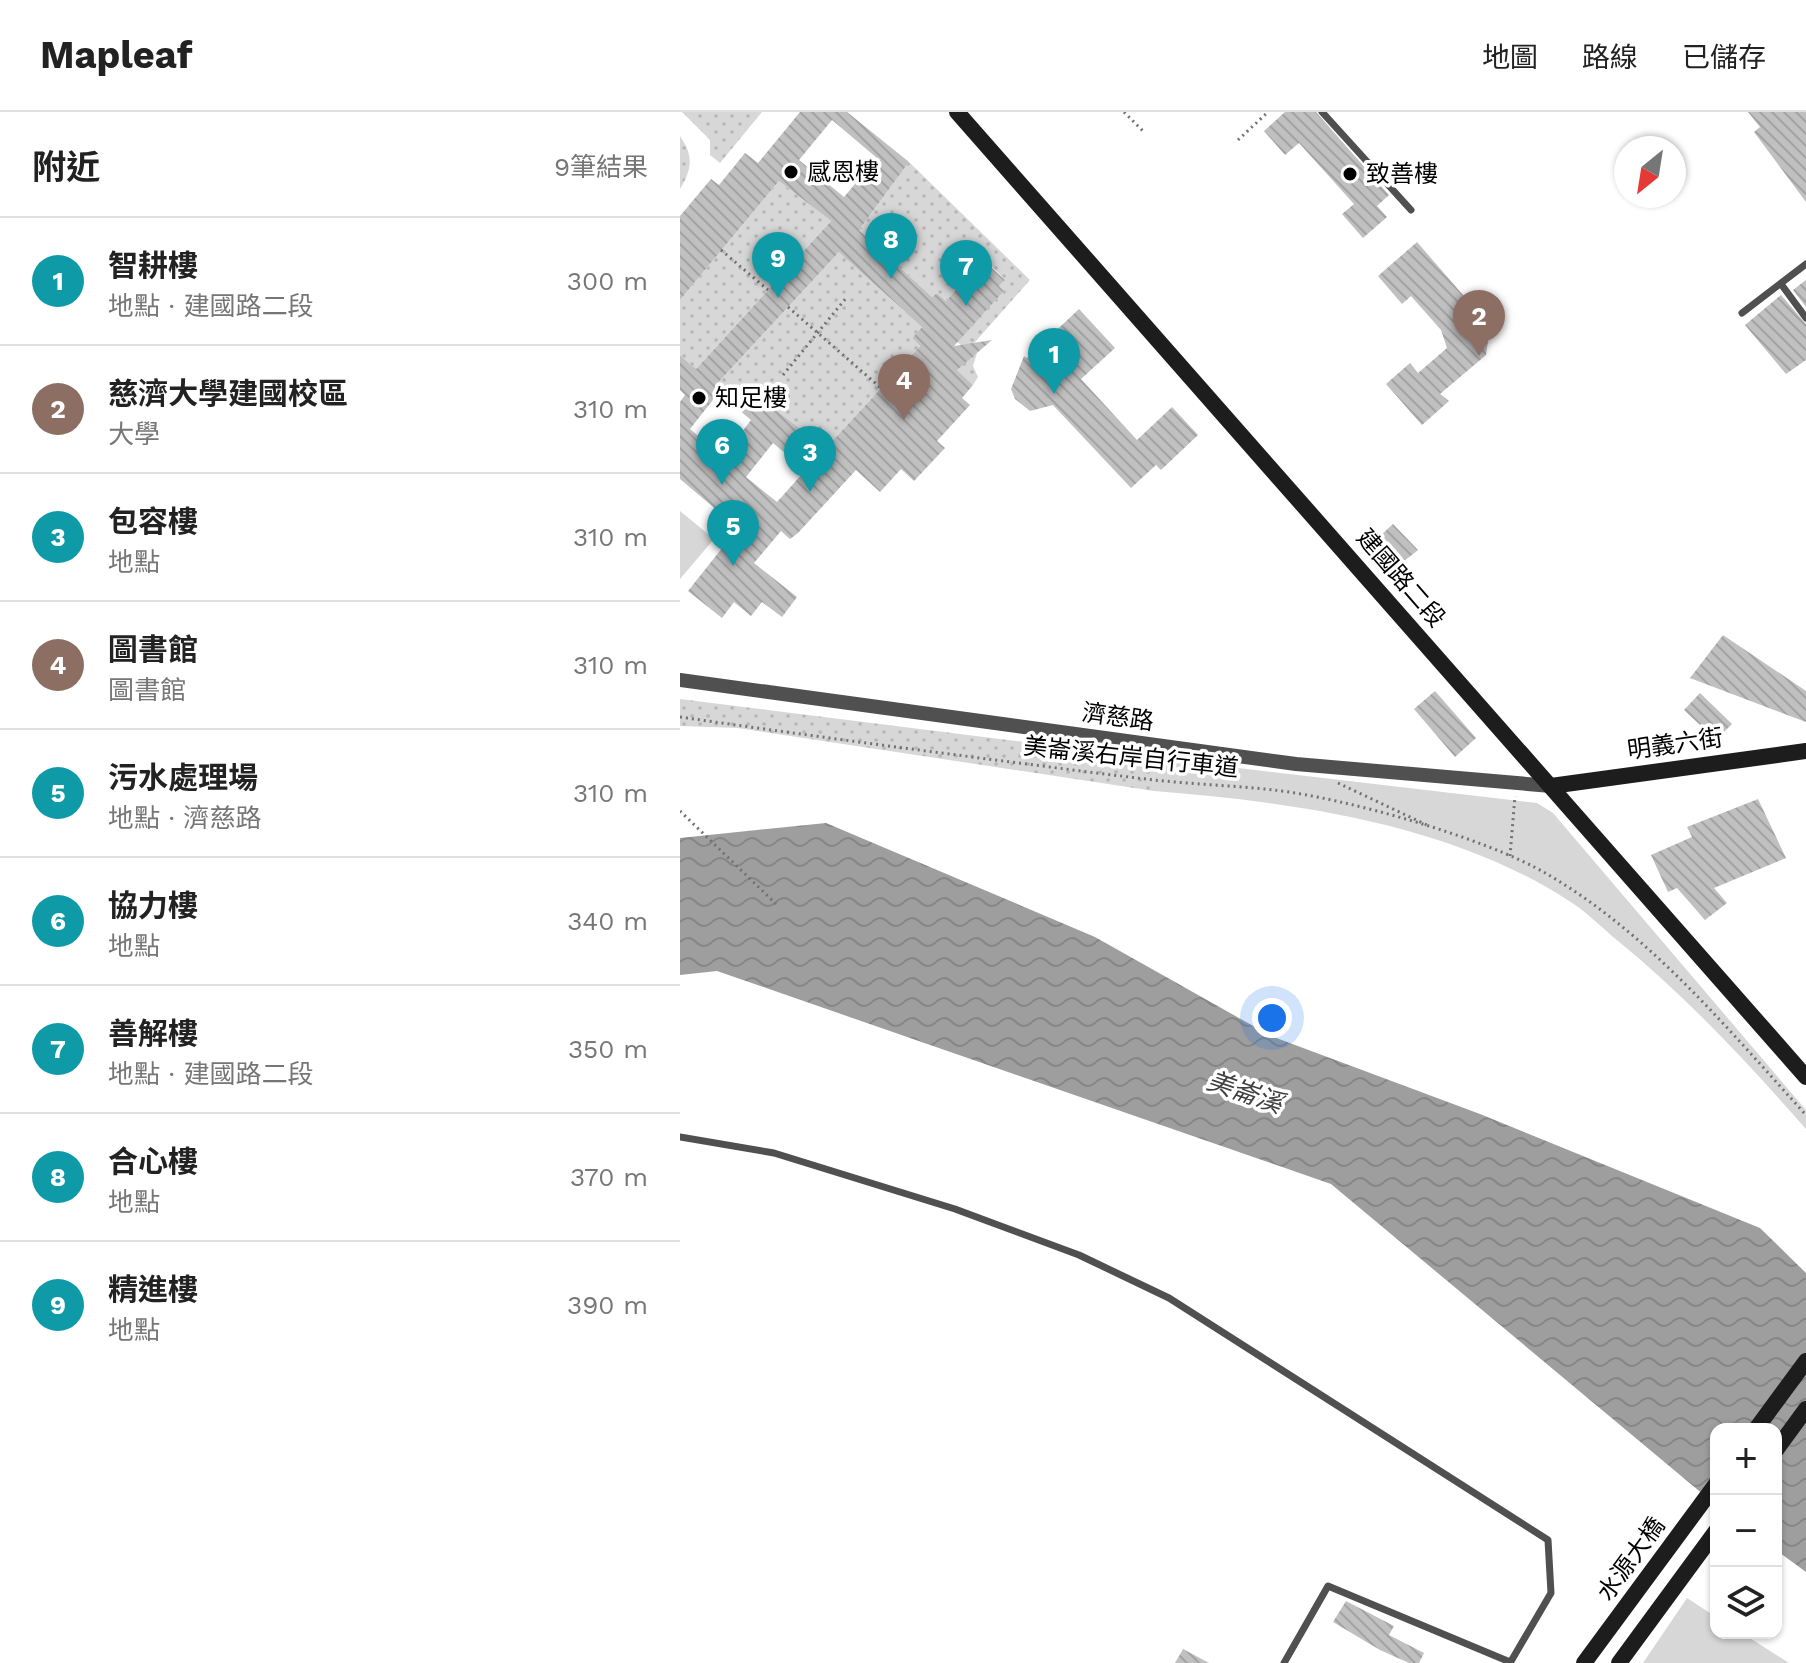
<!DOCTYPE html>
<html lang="zh-TW">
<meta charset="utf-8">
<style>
:root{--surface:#fff;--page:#f2f2f2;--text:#222;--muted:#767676;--line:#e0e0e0;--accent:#0b8043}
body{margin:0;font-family:"Work Sans","Noto Sans TC",sans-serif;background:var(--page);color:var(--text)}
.controls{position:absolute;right:24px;bottom:24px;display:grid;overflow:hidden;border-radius:16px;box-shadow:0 2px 6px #0004}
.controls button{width:72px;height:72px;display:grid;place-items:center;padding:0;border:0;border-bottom:2px solid var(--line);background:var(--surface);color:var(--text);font:40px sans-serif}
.compass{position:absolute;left:934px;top:24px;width:72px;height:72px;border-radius:50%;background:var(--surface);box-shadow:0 2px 6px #0004;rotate:210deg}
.you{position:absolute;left:592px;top:906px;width:28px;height:28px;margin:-20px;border:6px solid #fff;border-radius:50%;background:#1a73e8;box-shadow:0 0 0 12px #1a73e833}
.badge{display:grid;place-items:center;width:52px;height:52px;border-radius:50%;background:var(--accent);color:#fff;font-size:26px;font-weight:700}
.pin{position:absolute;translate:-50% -66px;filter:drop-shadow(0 2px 4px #0008)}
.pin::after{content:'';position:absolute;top:42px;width:28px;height:24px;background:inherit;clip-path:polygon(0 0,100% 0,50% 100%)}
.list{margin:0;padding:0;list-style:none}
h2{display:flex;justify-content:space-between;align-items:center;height:104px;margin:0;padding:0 32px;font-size:34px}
h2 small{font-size:26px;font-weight:400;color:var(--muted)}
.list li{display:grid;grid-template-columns:52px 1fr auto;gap:24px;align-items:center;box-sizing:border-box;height:128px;padding:0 32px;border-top:2px solid var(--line)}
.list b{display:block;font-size:30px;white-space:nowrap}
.list p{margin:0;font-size:26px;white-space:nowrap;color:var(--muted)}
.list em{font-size:26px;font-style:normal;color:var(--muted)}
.icon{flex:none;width:44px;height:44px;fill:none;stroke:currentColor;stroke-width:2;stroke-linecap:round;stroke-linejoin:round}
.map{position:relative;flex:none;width:1126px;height:1551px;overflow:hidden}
header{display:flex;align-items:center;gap:48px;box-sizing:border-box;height:112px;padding:0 40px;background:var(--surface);border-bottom:2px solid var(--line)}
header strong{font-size:38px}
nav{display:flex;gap:44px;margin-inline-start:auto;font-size:28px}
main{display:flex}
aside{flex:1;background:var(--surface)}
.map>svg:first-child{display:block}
.grass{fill:url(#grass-dots)}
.park{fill:#d7d7d7}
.water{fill:url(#water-waves)}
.building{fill:url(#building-back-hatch);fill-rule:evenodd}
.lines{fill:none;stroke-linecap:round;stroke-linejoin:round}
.path{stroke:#727272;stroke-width:3;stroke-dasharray:2 4;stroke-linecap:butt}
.lane{stroke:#505050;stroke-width:7}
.street{stroke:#505050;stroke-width:14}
.secondary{stroke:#1d1d1d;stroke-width:16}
.poi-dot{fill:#000;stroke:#fff;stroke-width:3}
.labels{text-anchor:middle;stroke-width:7;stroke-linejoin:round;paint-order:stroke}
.poi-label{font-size:24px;fill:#000;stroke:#fff;text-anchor:start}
.street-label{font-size:24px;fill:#000;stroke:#fff}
.water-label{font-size:26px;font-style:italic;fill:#3f3f3f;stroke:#fff}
</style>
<header>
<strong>Mapleaf</strong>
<nav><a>地圖</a><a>路線</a><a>已儲存</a></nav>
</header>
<main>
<aside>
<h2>附近<small>9筆結果</small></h2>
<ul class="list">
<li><span class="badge" style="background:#0f9aa8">1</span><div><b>智耕樓</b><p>地點 · 建國路二段</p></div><em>300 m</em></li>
<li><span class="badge" style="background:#8d6e63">2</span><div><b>慈濟大學建國校區</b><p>大學</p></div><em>310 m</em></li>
<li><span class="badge" style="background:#0f9aa8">3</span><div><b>包容樓</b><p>地點</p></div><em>310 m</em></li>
<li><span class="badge" style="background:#8d6e63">4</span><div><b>圖書館</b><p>圖書館</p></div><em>310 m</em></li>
<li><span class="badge" style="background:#0f9aa8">5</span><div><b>污水處理場</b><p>地點 · 濟慈路</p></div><em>310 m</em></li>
<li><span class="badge" style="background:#0f9aa8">6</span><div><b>協力樓</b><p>地點</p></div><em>340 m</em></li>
<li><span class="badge" style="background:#0f9aa8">7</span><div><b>善解樓</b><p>地點 · 建國路二段</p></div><em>350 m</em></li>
<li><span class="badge" style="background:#0f9aa8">8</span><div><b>合心樓</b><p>地點</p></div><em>370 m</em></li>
<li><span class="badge" style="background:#0f9aa8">9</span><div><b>精進樓</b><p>地點</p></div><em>390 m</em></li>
</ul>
</aside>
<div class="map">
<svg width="1126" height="1551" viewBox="0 0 1126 1551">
<defs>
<pattern id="grass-dots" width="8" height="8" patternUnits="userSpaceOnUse" patternTransform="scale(2)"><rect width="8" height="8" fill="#d7d7d7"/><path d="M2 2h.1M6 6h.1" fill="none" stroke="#b7b7b7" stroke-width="1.8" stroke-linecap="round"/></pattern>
<pattern id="water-waves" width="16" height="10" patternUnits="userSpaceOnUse" patternTransform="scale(2)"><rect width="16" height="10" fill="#9e9e9e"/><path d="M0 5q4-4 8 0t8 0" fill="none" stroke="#868686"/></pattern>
<pattern id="building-back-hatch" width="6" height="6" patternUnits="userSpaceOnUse" patternTransform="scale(2)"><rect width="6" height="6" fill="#c0c0c0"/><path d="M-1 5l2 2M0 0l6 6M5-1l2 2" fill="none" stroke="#a3a3a3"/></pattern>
</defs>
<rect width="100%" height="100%" fill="#fff"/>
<g class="grass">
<path d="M2 0H82L40 51 30 43V28Z"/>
<path d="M0 24C14 44 12 57 0 77Z"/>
<path d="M229 50 350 168 288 238 277 230 324 179 319 174 325 168 305 147 266 189 257 181 252 185 179 118Z"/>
<path d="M99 69 151 109 16 257 0 243V188Z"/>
<path d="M171 127 175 154 225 200 257 198 232 226 240 234 133 350 112 333 123 319 73 279 60 295 35 274Z"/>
<path d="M258 240 297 241 293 254 298 265 293 273Z"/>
<path d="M0 587 473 646 474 679 58 616 0 614Z"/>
</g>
<g class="park">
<path d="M0 399 34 427 0 467Z"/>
<path d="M473 646 857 691 873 701 1126 998V1017C1067 950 1008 886 938 829 921 815 905 798 886 787 767 711 612 690 474 679Z"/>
<path d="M1007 1486 1036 1505V1521H1062L1109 1551H963Z"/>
</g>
<path class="water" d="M146 711 415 825 591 924 800 1002 1080 1116 1126 1161V1460L1096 1438V1317H1036V1393L651 1072 37 859 0 863V726Z"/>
<g class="building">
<path d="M120 0H167L229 50 179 118 252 185 257 181 266 189 303 148 325 168 319 174 324 179 274 234 312 228 277 258 293 273 282 286 290 293 257 329 265 336 234 369 221 357 200 380 176 358 118 421 110 427 101 419 74 451 117 485 102 505 82 490 71 504 54 490 42 506 8 479 58 416 0 367V290L5 283 0 278V243L16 257 151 109 99 69 0 188V104L31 67 39 73 65 41 78 51ZM152 8 197 46 164 85 119 48ZM159 140 242 215 232 226 240 234 133 350 120 339 111 351 123 361 97 390 66 365 93 331 105 341 123 319 72 279 58 297 71 308 43 345 10 317 40 279 35 274Z"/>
<path d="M605 0H636L709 83 697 94 707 105 683 126 662 102 674 92 619 31 605 43 584 19Z"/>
<path d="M1068 0H1126V90L1074 20 1080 15Z"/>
<path d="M737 130 810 214 806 243 760 282 769 289 742 313 706 272 730 251 738 261 767 236 761 218 731 184 722 192 698 164Z"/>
<path d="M1126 168V195L1113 178Z"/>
<path d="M1101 183 1126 212V248L1106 262 1065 213Z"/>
<path d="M399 197 435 236 401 267 457 328 492 295 518 323 481 358 476 353 451 376 373 293 350 299 335 287 331 277 344 244 347 246Z"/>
<path d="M713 412 738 438 723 450 700 424Z"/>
<path d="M1043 523 1126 579V610L1010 566Z"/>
<path d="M755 579 796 626 775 645 734 597Z"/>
<path d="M1020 581 1052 612 1036 628 1004 598Z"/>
<path d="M1078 687 1106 746 1034 776 1047 791 1025 808 997 776 988 780 971 743 1012 725 1007 715Z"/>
<path d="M666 1489 714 1514 709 1523 744 1541 739 1551H729L700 1538 653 1510Z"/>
<path d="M503 1537 529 1551H495Z"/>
</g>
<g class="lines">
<g class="path">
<path d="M444 0 464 20"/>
<path d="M558 28 588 0"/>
<path d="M41 138 88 178"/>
<path d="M108 195 201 276"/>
<path d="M103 263 167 185"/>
<path d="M50 351 68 330"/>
<path d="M0 605C152 627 305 647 457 666 503 672 549 673 594 678 665 686 806 726 867 762 970 822 1047 916 1126 1003"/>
<path d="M658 671 749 714"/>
<path d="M0 699 96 792"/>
<path d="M830 744 835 684"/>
</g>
<g class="lane">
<path d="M642 0 731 98"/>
<path d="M1101 172 1126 206"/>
<path d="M1062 201 1126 152"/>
<path d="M0 1025 94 1041 275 1097 399 1143 489 1186 868 1428 871 1481 830 1551"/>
<path d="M604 1551 648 1474 830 1550"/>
</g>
<path class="street" d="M0 568 616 652 871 674"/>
<g class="secondary">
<path d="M277 0 1126 965"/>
<path d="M871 674 1126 639"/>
<path d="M1076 1317 1126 1249"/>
<path d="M1096 1338 1126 1297"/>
<path d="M904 1551 1036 1372"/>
<path d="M939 1551 1036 1419"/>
</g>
</g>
<g class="poi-dot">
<circle cx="111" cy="60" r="8"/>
<circle cx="670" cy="62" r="8"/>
<circle cx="19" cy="286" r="8"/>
</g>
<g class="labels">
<g class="poi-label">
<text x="127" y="68">感恩樓</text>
<text x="686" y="70">致善樓</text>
<text x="35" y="294">知足樓</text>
</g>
<g class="street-label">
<text transform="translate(721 466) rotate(49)" y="8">建國路二段</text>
<text transform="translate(438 605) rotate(8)" y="8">濟慈路</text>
<text transform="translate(995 632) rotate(-8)" y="8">明義六街</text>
<text transform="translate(451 645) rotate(6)" y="8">美崙溪右岸自行車道</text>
<text transform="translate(951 1447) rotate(-54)" y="8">水源大橋</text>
</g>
<g class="water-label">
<text transform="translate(565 980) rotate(19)" y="9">美崙溪</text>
</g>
</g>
</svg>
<div class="controls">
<button>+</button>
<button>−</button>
<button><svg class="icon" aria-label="layers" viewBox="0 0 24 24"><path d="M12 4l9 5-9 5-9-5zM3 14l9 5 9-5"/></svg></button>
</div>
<svg class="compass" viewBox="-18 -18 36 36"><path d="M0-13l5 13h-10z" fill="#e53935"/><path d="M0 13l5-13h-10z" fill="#767676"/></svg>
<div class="you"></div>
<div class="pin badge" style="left:374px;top:282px;background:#0f9aa8">1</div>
<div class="pin badge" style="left:799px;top:244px;background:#8d6e63">2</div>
<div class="pin badge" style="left:130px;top:380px;background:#0f9aa8">3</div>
<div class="pin badge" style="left:224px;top:308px;background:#8d6e63">4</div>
<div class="pin badge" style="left:53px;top:454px;background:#0f9aa8">5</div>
<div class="pin badge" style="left:42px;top:373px;background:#0f9aa8">6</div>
<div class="pin badge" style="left:286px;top:194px;background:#0f9aa8">7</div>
<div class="pin badge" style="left:211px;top:167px;background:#0f9aa8">8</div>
<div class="pin badge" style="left:98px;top:186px;background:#0f9aa8">9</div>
</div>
</main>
